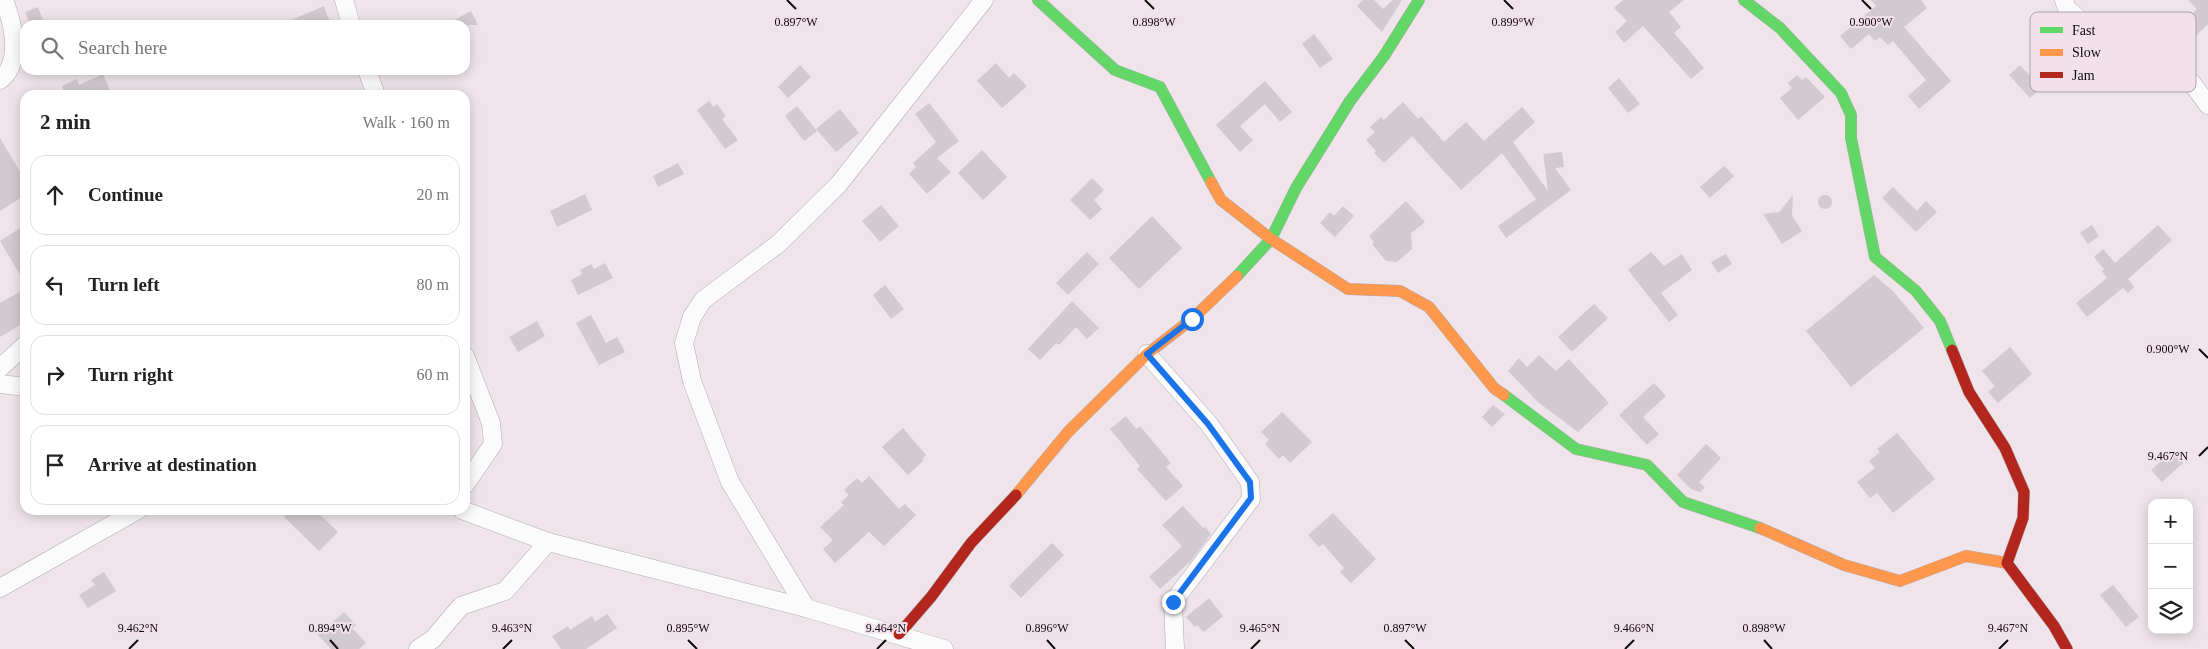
<!DOCTYPE html>
<meta charset="utf-8">
<style>
:root{--surface:#fff;--page:#f6f6f6;--text:#222;--muted:#767676;--line:#e0e0e0}
body{margin:0;font-family:Georgia,serif;background:var(--page);color:var(--text)}
.controls{position:absolute;right:15px;bottom:15px;display:grid;overflow:hidden;border-radius:10px;box-shadow:0 2px 12px #0003}
.controls button{width:45px;height:45px;display:grid;place-items:center;padding:0;border:0;border-bottom:1px solid var(--line);background:var(--surface);color:var(--text);font:25px sans-serif}
.stop{position:absolute;width:15px;height:15px;margin:-11px;border:4px solid #1a73e8;border-radius:50%;background:#fff}
.stop.end{background:#1a73e8;border-color:#fff;box-shadow:0 1px 5px #0008}
.list{margin:0;padding:0;list-style:none}
h2{display:flex;justify-content:space-between;align-items:center;height:65px;margin:0;padding:0 20px;font-size:21px}
h2 small{font-size:16px;font-weight:400;color:var(--muted)}
.list li{display:grid;grid-template-columns:32px 1fr auto;gap:15px;align-items:center;box-sizing:border-box;height:80px;margin:0 10px 10px;padding:0 10px;border:1px solid var(--line);border-radius:15px}
.list b{display:block;font-size:19px;white-space:nowrap}
.list em{font-size:16px;font-style:normal;color:var(--muted)}
.icon{flex:none;width:28px;height:28px;fill:none;stroke:currentColor;stroke-width:2;stroke-linecap:round;stroke-linejoin:round}
.map{position:relative;flex:none;width:2208px;height:649px;overflow:hidden}
.search{position:absolute;background:var(--surface);box-shadow:0 2px 12px #0003;left:20px;top:20px;width:450px;height:55px;display:flex;align-items:center;gap:12px;box-sizing:border-box;padding:0 18px;border-radius:15px;color:var(--muted);font-size:19px}
.panel{position:absolute;background:var(--surface);box-shadow:0 2px 12px #0003;left:20px;top:90px;width:450px;height:425px;border-radius:15px}
.map>svg:first-child{display:block}
.building{fill:#d1cace}
.lines{fill:none;stroke-linecap:round;stroke-linejoin:round}
.street-casing{stroke:#b2aaaf;stroke-width:19}
.fast-casing{stroke:#b2aaaf;stroke-width:12}
.slow-casing{stroke:#b2aaaf;stroke-width:12}
.jam-casing{stroke:#b2aaaf;stroke-width:12}
.street{stroke:#fcfbfc;stroke-width:18}
.fast{stroke:#63d668;stroke-width:11}
.slow{stroke:#ff974d;stroke-width:11}
.jam{stroke:#b3261e;stroke-width:11}
.route{stroke:#1a73e8;stroke-width:6}
.ticks{fill:none;stroke:#0f0a0d;stroke-width:2}
.key{fill:#f2e0eb;stroke:#aea0a8;stroke-width:1}
.key-label{font-size:14px;fill:#0f0a0d}
.ticks-label{font-size:12px;text-anchor:middle;fill:#0f0a0d;stroke:#f2e0eb;stroke-width:4;stroke-linejoin:round;paint-order:stroke}
</style>
<div class="map">
<svg width="2208" height="649" viewBox="0 0 2208 649">
<rect width="100%" height="100%" fill="#eee4ea"/>
<g class="building">
<path d="M1363 0H1374L1383 9 1393 0H1402L1382 32 1357 6Z"/>
<path d="M1623 0H1684L1669 12 1681 27 1674 33 1704 68 1691 79 1643 26 1624 43 1615 32 1627 21 1614 8Z"/>
<path d="M1871 0H1921L1927 8 1904 27 1951 81 1919 109 1908 96 1926 80 1893 41 1888 45 1880 37 1875 41 1869 34 1851 49 1840 36 1876 6Z"/>
<path d="M2188 0H2208V24L2173 58 2152 36 2167 22 2175 30 2197 9Z"/>
<path d="M324 6 330 22 322 25H280Z"/>
<path d="M38 7 45 25H30L25 12Z"/>
<path d="M471 11 478 25H445Z"/>
<path d="M1314 34 1333 59 1320 68 1302 44Z"/>
<path d="M996 63 1009 78 1014 73 1027 86 1002 108 977 81Z"/>
<path d="M800 65 811 77 788 98 778 87Z"/>
<path d="M2020 65 2041 88 2030 98 2009 75Z"/>
<path d="M103 74 112 95H57L64 92 62 86 77 79 79 85Z"/>
<path d="M1797 75 1802 80 1806 77 1825 97 1798 120 1780 98 1792 88 1788 83Z"/>
<path d="M1619 78 1640 104 1628 113 1608 88Z"/>
<path d="M1265 81 1292 112 1280 122 1265 104 1240 126 1253 140 1240 152 1216 125Z"/>
<path d="M709 101 713 107 717 104 726 116 722 119 738 140 725 149 697 110Z"/>
<path d="M1403 102 1418 119 1421 116 1444 142 1466 122 1484 141 1522 107 1535 122 1513 142 1548 191 1543 152 1544 154 1562 152 1564 167 1555 168 1571 190 1506 238 1498 226 1536 199 1502 153 1461 190 1412 136 1384 163 1374 153 1376 151 1366 140 1375 132 1370 127 1381 117 1384 120Z"/>
<path d="M929 103 959 141 937 158 951 172 927 194 909 174 916 167 913 163 936 142 915 114Z"/>
<path d="M797 106 817 131 804 141 785 116Z"/>
<path d="M840 109 859 133 836 152 816 129Z"/>
<path d="M0 138 25 180V195L0 211Z"/>
<path d="M982 150 1007 177 983 200 958 173Z"/>
<path d="M678 163 684 174 658 187 653 176Z"/>
<path d="M1724 166 1734 176 1710 198 1700 187Z"/>
<path d="M1092 178 1104 190 1094 200 1102 209 1090 220 1070 200Z"/>
<path d="M1893 187 1917 211 1926 201 1937 212 1916 232 1882 198Z"/>
<path d="M585 194 592 210 557 227 550 211Z"/>
<path d="M1793 195 1792 216 1802 231 1782 244 1763 214 1779 212Z"/>
<circle cx="1825" cy="202" r="7"/>
<path d="M1406 201 1425 222 1411 233 1412 249 1397 262 1386 261 1372 244 1374 242 1369 236Z"/>
<path d="M881 205 899 226 880 242 862 221Z"/>
<path d="M1343 206 1354 216 1335 237 1320 223 1330 212 1334 216Z"/>
<path d="M1152 216 1182 248 1139 289 1109 258Z"/>
<path d="M25 225V283L0 241Z"/>
<path d="M2092 225 2099 236 2088 244 2080 233Z"/>
<path d="M2158 225 2172 240 2128 279 2134 287 2128 293 2123 288 2087 317 2076 303 2107 278 2102 271 2104 269 2094 257 2103 249 2115 263Z"/>
<path d="M1087 252 1099 264 1068 295 1056 283Z"/>
<path d="M1651 252 1664 266 1682 254 1692 270 1661 293 1678 315 1669 322 1628 270Z"/>
<path d="M1726 254 1732 264 1718 273 1711 262Z"/>
<path d="M605 263 613 278 578 295 571 280 582 274 580 270 591 264 594 269Z"/>
<path d="M1874 275 1893 291 1924 328 1851 387 1806 331Z"/>
<path d="M885 285 904 309 891 319 873 295Z"/>
<path d="M25 289V322L0 337V303Z"/>
<path d="M1072 301 1099 328 1087 339 1076 327 1059 345 1056 343 1040 360 1028 349Z"/>
<path d="M1594 304 1608 318 1572 352 1558 337Z"/>
<path d="M591 315 606 343 617 337 625 352 599 365 576 323Z"/>
<path d="M537 321 545 336 518 352 509 337Z"/>
<path d="M2010 347 2032 374 1998 403 1988 392 1995 386 1982 371Z"/>
<path d="M1539 355 1556 371 1569 359 1609 403 1578 432 1538 402 1508 371 1519 358 1527 367Z"/>
<path d="M1654 383 1666 396 1643 417 1659 434 1647 445 1619 415Z"/>
<path d="M1493 405 1505 414 1492 427 1482 417Z"/>
<path d="M1282 412 1312 442 1290 463 1283 455 1279 459 1265 444 1269 440 1261 432Z"/>
<path d="M1126 416 1136 429 1140 426 1155 444 1171 463 1166 467 1183 486 1166 501 1137 469 1140 466 1110 429Z"/>
<path d="M903 428 926 455 922 459 924 460 908 475 882 447Z"/>
<path d="M1897 433 1935 479 1893 513 1877 493 1870 498 1857 482 1875 468 1869 461 1880 452 1877 449Z"/>
<path d="M1706 444 1721 458 1699 482 1705 487 1700 492 1691 489 1677 475Z"/>
<path d="M2174 450 2184 462 2162 482 2151 470Z"/>
<path d="M869 476 899 509 905 504 916 515 884 546 869 532 835 563 823 549 833 540 820 527 844 505 841 502 849 495 844 490 857 478 862 483Z"/>
<path d="M1183 506 1203 528 1205 527 1211 534 1191 561 1160 589 1149 577 1182 546 1162 525Z"/>
<path d="M291 510H315L338 532 319 551 284 517Z"/>
<path d="M1333 513 1376 559 1351 583 1340 572 1344 568 1323 544 1319 547 1308 535Z"/>
<path d="M1052 543 1064 555 1021 598 1009 586Z"/>
<path d="M104 572 116 591 88 608 79 595 95 585 91 580Z"/>
<path d="M2113 585 2139 617 2126 627 2100 595Z"/>
<path d="M1209 598 1223 616 1204 632 1197 625 1195 627 1186 617Z"/>
<path d="M344 612 356 625 352 628 366 643 359 649H331L318 635Z"/>
<path d="M607 614 617 628 586 649H561L552 636 568 626 570 630 592 616 595 622Z"/>
</g>
<g class="lines">
<defs>
<g id="street">
<path d="M344 0 351 25"/>
<path d="M2064 0 2067 9 2133 63 2191 82 2208 105"/>
<path d="M367 70 376 95"/>
<path d="M0 80C23 62 13 23 4 0"/>
<path d="M1147 354 1209 424 1250 482 1251 499 1173 602 1175 649"/>
<path d="M465 356 491 423 493 444 465 485"/>
<path d="M0 368 25 345"/>
<path d="M0 384 25 387"/>
<path d="M462 510 548 542 806 608 944 649"/>
<path d="M0 588 138 510"/>
<path d="M806 608 730 482 692 381 684 343 692 317 703 300 778 244 838 185 984 0"/>
<path d="M418 649 433 639 461 606 505 591 548 542"/>
</g>
<g id="fast">
<path d="M1038 0 1115 70 1160 87 1211 182"/>
<path d="M1744 0 1780 28 1841 93 1851 115V138L1875 257 1916 291 1940 321 1952 350"/>
<path d="M1237 276 1271 239 1296 188 1350 101 1384 56 1419 0"/>
<path d="M1504 395 1576 449 1647 465 1683 502 1760 528"/>
</g>
<g id="slow">
<path d="M1211 182 1221 200 1271 239 1348 289 1400 291 1429 307 1494 388 1504 395"/>
<path d="M1016 495 1068 432 1147 354 1192 319 1237 276"/>
<path d="M1760 528 1844 565 1900 581 1966 556 2007 563"/>
</g>
<g id="jam">
<path d="M1952 350 1969 392 2005 448 2024 492 2023 518 2007 563 2054 626 2067 649"/>
<path d="M899 634 931 597 971 543 1016 495"/>
</g>
</defs>
<use href="#street" class="street-casing"/>
<use href="#fast" class="fast-casing"/>
<use href="#slow" class="slow-casing"/>
<use href="#jam" class="jam-casing"/>
<use href="#street" class="street"/>
<use href="#fast" class="fast"/>
<use href="#slow" class="slow"/>
<use href="#jam" class="jam"/>
</g>
<g class="lines">
<path class="route" d="M1173 602 1251 498 1250 482 1208 424 1147 354 1192 319"/>
</g>
<path class="ticks" d="M787 0 796 9M1145 0 1154 9M1504 0 1513 9M1862 0 1871 9M2199 349 2208 358M2199 456 2208 447M330 640 338 649M688 640 697 649M1047 640 1055 649M1405 640 1414 649M1764 640 1772 649M129 649 138 640M503 649 512 640M877 649 886 640M1251 649 1260 640M1625 649 1634 640M1999 649 2008 640"/>
<rect x="2030" y="12" width="166" height="80" rx="8" class="key"/>
<rect x="2040" y="27" width="23" height="6" fill="#63d668"/>
<rect x="2040" y="49" width="23" height="7" fill="#ff974d"/>
<rect x="2040" y="72" width="23" height="6" fill="#b3261e"/>
<g class="key-label">
<text x="2072" y="35">Fast</text>
<text x="2072" y="57">Slow</text>
<text x="2072" y="80">Jam</text>
</g>
<g class="ticks-label">
<text x="796" y="26">0.897°W</text>
<text x="1154" y="26">0.898°W</text>
<text x="1513" y="26">0.899°W</text>
<text x="1871" y="26">0.900°W</text>
<text x="2168" y="353">0.900°W</text>
<text x="2168" y="460">9.467°N</text>
<text x="330" y="632">0.894°W</text>
<text x="688" y="632">0.895°W</text>
<text x="1047" y="632">0.896°W</text>
<text x="1405" y="632">0.897°W</text>
<text x="1764" y="632">0.898°W</text>
<text x="138" y="632">9.462°N</text>
<text x="512" y="632">9.463°N</text>
<text x="886" y="632">9.464°N</text>
<text x="1260" y="632">9.465°N</text>
<text x="1634" y="632">9.466°N</text>
<text x="2008" y="632">9.467°N</text>
</g>
</svg>
<div class="controls">
<button>+</button>
<button>−</button>
<button><svg class="icon" aria-label="layers" viewBox="0 0 24 24"><path d="M12 4l9 5-9 5-9-5zM3 14l9 5 9-5"/></svg></button>
</div>
<div class="stop" style="left:1192px;top:319px"></div>
<div class="stop end" style="left:1173px;top:602px"></div>
<div class="search"><svg class="icon" aria-label="search" viewBox="0 0 24 24"><circle cx="10" cy="10" r="6"/><path d="M15 15l6 6"/></svg>Search here</div>
<section class="panel">
<h2>2 min<small>Walk · 160 m</small></h2>
<ul class="list">
<li><svg class="icon" aria-label="ahead" viewBox="0 0 24 24"><path d="M12 20V5M6 11l6-6 6 6"/></svg><div><b>Continue</b></div><em>20 m</em></li>
<li><svg class="icon" aria-label="left" viewBox="0 0 24 24"><path d="M17 20v-9H6M10 6l-5 5 5 5"/></svg><div><b>Turn left</b></div><em>80 m</em></li>
<li><svg class="icon" aria-label="right" viewBox="0 0 24 24"><path d="M7 20v-9h11M14 6l5 5-5 5"/></svg><div><b>Turn right</b></div><em>60 m</em></li>
<li><svg class="icon" aria-label="arrive" viewBox="0 0 24 24"><path d="M6 21V4h12l-3 4 3 4H6"/></svg><div><b>Arrive at destination</b></div></li>
</ul>
</section>
</div>
